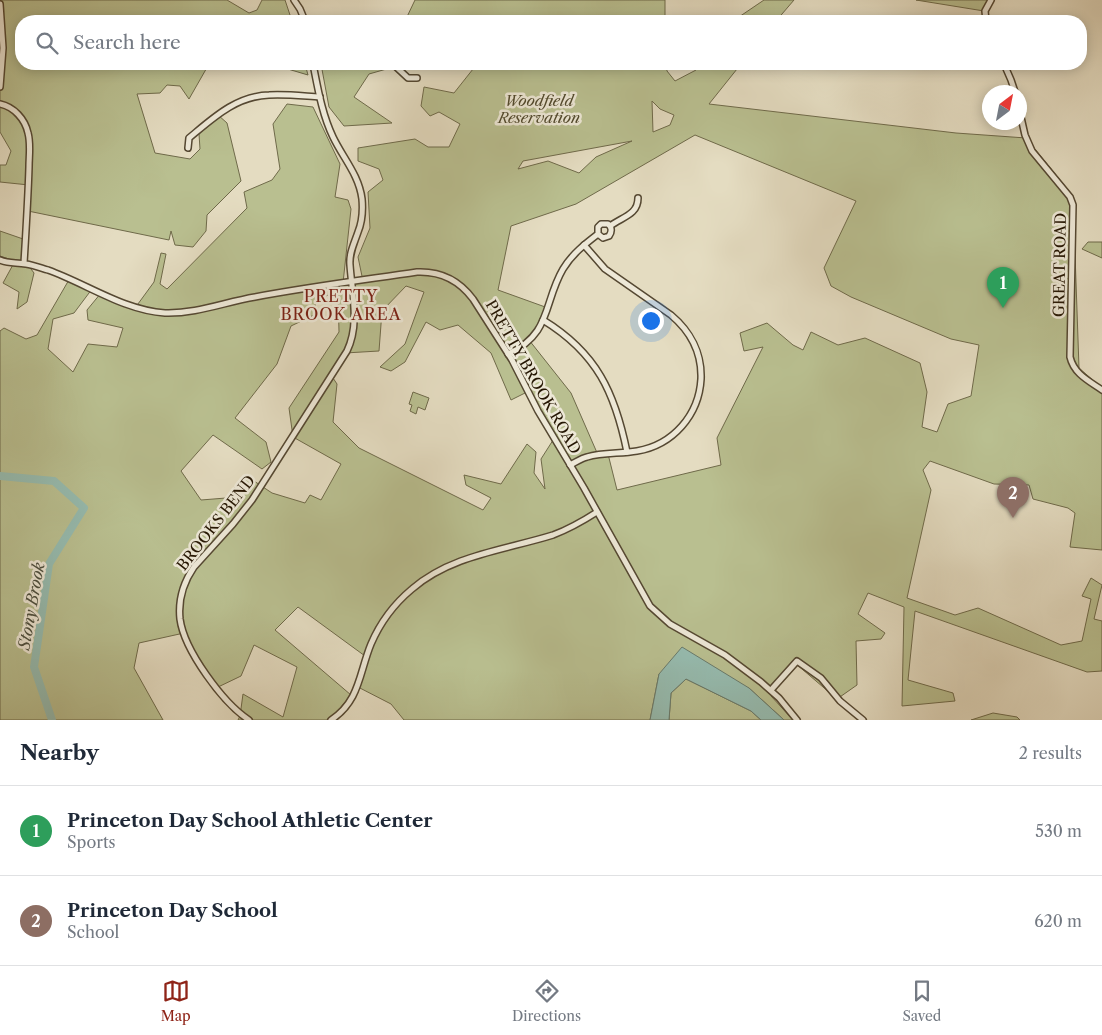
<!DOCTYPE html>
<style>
:root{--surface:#fff;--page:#f6f6f7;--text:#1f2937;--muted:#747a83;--line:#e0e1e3;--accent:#8f2418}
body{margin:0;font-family:"Libre Caslon Text",serif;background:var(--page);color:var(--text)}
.compass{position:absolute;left:982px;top:85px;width:45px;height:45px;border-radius:50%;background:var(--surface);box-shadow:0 2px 12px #0003;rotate:32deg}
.you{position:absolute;left:650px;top:320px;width:18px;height:18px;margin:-12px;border:4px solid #fff;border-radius:50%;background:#1a73e8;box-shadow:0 0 0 8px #1a73e833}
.badge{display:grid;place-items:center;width:32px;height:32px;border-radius:50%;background:var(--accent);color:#fff;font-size:16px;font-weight:700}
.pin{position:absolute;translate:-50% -41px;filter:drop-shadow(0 1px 2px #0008)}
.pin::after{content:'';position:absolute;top:26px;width:18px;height:15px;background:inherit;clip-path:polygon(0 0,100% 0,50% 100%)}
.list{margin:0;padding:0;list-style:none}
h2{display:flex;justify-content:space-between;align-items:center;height:65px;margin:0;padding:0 20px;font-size:21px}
h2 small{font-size:16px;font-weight:400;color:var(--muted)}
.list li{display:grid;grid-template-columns:32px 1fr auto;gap:15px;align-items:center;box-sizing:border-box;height:90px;padding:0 20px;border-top:1px solid var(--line)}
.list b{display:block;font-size:19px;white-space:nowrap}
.list p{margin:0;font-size:16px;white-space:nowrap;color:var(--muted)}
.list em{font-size:16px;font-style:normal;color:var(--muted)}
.icon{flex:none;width:28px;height:28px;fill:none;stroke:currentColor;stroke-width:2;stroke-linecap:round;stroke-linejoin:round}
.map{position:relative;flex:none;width:1102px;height:720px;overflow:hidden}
.search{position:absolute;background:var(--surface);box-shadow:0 2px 12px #0003;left:15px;right:15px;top:15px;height:55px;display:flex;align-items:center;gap:12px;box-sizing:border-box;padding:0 18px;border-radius:20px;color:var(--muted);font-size:19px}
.sheet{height:245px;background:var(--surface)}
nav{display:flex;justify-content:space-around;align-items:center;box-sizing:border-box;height:70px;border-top:1px solid var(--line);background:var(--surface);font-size:14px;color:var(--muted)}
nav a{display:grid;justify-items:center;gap:2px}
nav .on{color:var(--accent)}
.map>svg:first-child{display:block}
.green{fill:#b9bf90;stroke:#6f6a4a;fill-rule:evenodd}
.water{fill:#96bcb0;stroke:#697a6b}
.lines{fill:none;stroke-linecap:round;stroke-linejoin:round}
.river{stroke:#96bcb0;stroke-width:8}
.street-casing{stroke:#554832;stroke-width:8}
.street{stroke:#ede8d7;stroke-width:5}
.labels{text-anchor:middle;stroke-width:5;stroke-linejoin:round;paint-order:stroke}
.park-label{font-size:15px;font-style:italic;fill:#51492d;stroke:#ede8d7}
.street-label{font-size:15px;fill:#251603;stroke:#ede8d7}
.neighbourhood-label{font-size:16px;letter-spacing:1px;fill:#7a1f14;stroke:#ede8d7}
.water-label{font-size:16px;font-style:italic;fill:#4d5040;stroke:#ede8d7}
</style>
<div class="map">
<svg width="1102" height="720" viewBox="0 0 1102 720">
<rect width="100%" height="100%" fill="#e4dcc1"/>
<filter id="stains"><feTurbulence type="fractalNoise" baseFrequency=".004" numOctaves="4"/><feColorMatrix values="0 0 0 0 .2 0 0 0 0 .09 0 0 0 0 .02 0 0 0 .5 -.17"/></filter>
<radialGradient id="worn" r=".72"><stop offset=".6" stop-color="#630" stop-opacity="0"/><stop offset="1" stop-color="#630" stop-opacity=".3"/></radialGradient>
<g class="green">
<path d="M0 0H227L249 13 257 10 262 0H285L292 21H21V64H209L189 99 180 86 167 85 160 93 137 94 155 153 190 159 200 149 199 134 218 115 227 123 241 181 207 215 206 231 193 247 175 245 171 231 169 240 28 211 29 185 0 182V165H6L11 151 0 132Z"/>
<path d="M415 0H665V21H405Z"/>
<path d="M764 0H794L776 21H733Z"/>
<path d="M916 0H991L984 11Z"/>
<path d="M271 64H305L308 75Z"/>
<path d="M321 64H404L369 74 354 97 392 123 344 126 329 107Z"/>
<path d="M477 64H666L667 71 675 81 696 70 692 64H741L709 104 956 133 1026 138 1073 196 1079 368 1102 388V550L1070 547 1075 513 1068 508 1033 499 1029 485 994 484 930 461 923 470 931 490 907 598 955 615 978 608 1061 645 1082 641 1091 599 1082 596 1091 578 1102 585 1094 619 1102 621V671L1087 672 915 611 908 680 953 693 955 701 902 706 904 607 868 593 858 614 885 633 881 639 856 641 857 685 837 699 795 663 771 696 793 720H784L749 688 659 674 650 720H404L391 704 356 686 365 656 298 607 275 630 351 695 330 720H238L240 716 243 694 283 717 297 667 254 645 241 676 216 688 184 633 139 643 134 668 163 720H0V331L4 328 26 339 37 335 70 278 92 289 74 313 53 319 48 349 73 372 88 344 117 347 123 328 88 320 87 310 101 293 135 308 154 282 161 253 166 254 160 284 167 289 247 208 244 192 272 180 280 169 273 124 287 104 313 107 340 164 335 197 348 200 351 209 343 283 363 281 358 257 370 228 368 192 383 180 379 169 358 161V148L415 139 428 147H449L460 124 439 112 430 116 421 106 424 87 454 93ZM652 101 660 109 674 115 670 125 653 132ZM695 135 856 201 824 268 831 286 851 297 951 339 979 345 971 396 948 404 937 432 922 427 927 392 920 363 865 338 838 345 811 332 803 350 793 345 767 323 740 333 744 351 763 347 717 438 721 465 617 490 608 454 598 455 571 393 529 340 548 308 498 290 511 226 576 204ZM632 141 596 157 579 173 548 161 518 169 523 161ZM406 286 424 292 405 344 380 367 391 371 405 362 426 322 440 330 458 325 491 353 511 400 529 391 555 437 541 459 545 489 534 473 536 452 527 444 501 484 464 475 466 485 491 498 483 510 359 448 333 422 337 384 331 375 345 353 379 351 382 311ZM338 293 339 332 289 408 293 437 341 464 321 500 310 495 305 503 272 493 245 475 226 498 201 500 181 471 213 435 262 469 271 462 266 442 235 418 277 364 291 326 314 315 316 298Z"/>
<path d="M0 231 26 240 25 261 34 273 27 302 17 309 19 292 3 283 15 261 0 256Z"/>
<path d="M1088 242H1102V258L1082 249Z"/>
<path d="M413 392 429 398 425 410 418 407 416 414 410 411 412 405 409 404Z"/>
<path d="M686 679 751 711 761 720H669L671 693Z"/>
<path d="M993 713 1017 717 1020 720H971Z"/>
</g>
<path class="water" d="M682 647 749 688 784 720H761L751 711 686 679 671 693 669 720H650L659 674Z"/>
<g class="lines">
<path class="river" d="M0 476 54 481 84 508 49 564 34 667 52 720"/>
<defs>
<g id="street">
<path d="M294 0 300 9 305 21"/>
<path d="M0 4 3 48 0 87"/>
<path d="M986 21 985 11 991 0"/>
<path d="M393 64 408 78H417"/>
<path d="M1004 64 1011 80 1015 92"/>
<path d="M0 104C14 107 25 119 28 133 31 144 29 156 29 167 28 199 26 231 24 263"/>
<path d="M1020 113 1025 135 1032 151 1070 197 1073 205 1070 357C1074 374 1089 381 1102 390"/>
<path d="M188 148 189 138C213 118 236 96 269 95 286 94 303 96 320 97"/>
<path d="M610 226C622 217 638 215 638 198"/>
<path d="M0 260C9 264 17 262 26 264 33 265 41 268 48 270 87 284 123 310 165 313 196 314 225 302 255 297 308 287 363 280 417 272 441 271 459 280 473 299L512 360 538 411 584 488 650 606 670 624 725 655 761 682 779 698 797 720"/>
<path d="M543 320C597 353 615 393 627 452"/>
<path d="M508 354C552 334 543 303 563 269 572 254 585 244 598 234L603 238 609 236C612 232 612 227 608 224H601L598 227V234"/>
<path d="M570 465C576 462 582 458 587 457 603 452 621 454 637 451 673 445 699 415 701 379 702 353 690 331 671 315L605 269 584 245"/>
<path d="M771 690 797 661 821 678 840 701 863 720"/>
<path d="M249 720C223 703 184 650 180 619 178 600 183 583 194 567L233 524 252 500 347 351C360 324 352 294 350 265 349 253 354 244 358 232 362 222 363 210 362 199 359 175 343 158 333 137 322 114 318 89 313 64"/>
<path d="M331 720C360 701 359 673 371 644 380 623 394 604 412 589 451 555 505 550 553 535 569 529 583 521 597 512"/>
</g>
</defs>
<use href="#street" class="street-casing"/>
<use href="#street" class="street"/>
</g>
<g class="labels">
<g class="park-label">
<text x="539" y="106">Woodfield<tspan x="539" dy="17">Reservation</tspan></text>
</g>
<g class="street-label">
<text transform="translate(1060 265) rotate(-89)" y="5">GREAT ROAD</text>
<text transform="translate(533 377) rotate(60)" y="5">PRETTY BROOK ROAD</text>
<text transform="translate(216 523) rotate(-52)" y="5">BROOKS BEND</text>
</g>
<g class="neighbourhood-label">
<text x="341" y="302">PRETTY<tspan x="341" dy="18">BROOK AREA</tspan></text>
</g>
<g class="water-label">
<text transform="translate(31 606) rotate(-80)" y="6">Stony Brook</text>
</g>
</g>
<rect width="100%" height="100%" filter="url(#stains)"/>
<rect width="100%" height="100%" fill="url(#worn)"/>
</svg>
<svg class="compass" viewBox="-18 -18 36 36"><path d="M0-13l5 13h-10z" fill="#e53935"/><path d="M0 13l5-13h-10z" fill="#747a83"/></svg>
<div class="you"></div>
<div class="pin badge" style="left:1003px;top:308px;background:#2e9e5b">1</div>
<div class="pin badge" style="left:1013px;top:518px;background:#8d6e63">2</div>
<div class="search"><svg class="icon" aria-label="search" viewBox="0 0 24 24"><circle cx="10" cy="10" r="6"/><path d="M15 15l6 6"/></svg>Search here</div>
</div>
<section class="sheet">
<h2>Nearby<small>2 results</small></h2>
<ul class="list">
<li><span class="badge" style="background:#2e9e5b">1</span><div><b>Princeton Day School Athletic Center</b><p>Sports</p></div><em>530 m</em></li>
<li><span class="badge" style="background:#8d6e63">2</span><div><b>Princeton Day School</b><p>School</p></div><em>620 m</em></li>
</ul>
</section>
<nav>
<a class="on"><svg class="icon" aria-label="map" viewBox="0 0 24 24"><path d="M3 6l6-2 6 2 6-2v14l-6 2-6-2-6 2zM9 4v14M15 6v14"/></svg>Map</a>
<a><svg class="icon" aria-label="directions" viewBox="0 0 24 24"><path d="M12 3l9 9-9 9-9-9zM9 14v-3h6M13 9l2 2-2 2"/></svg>Directions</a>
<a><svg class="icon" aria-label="saved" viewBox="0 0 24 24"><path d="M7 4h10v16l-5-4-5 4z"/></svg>Saved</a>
</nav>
